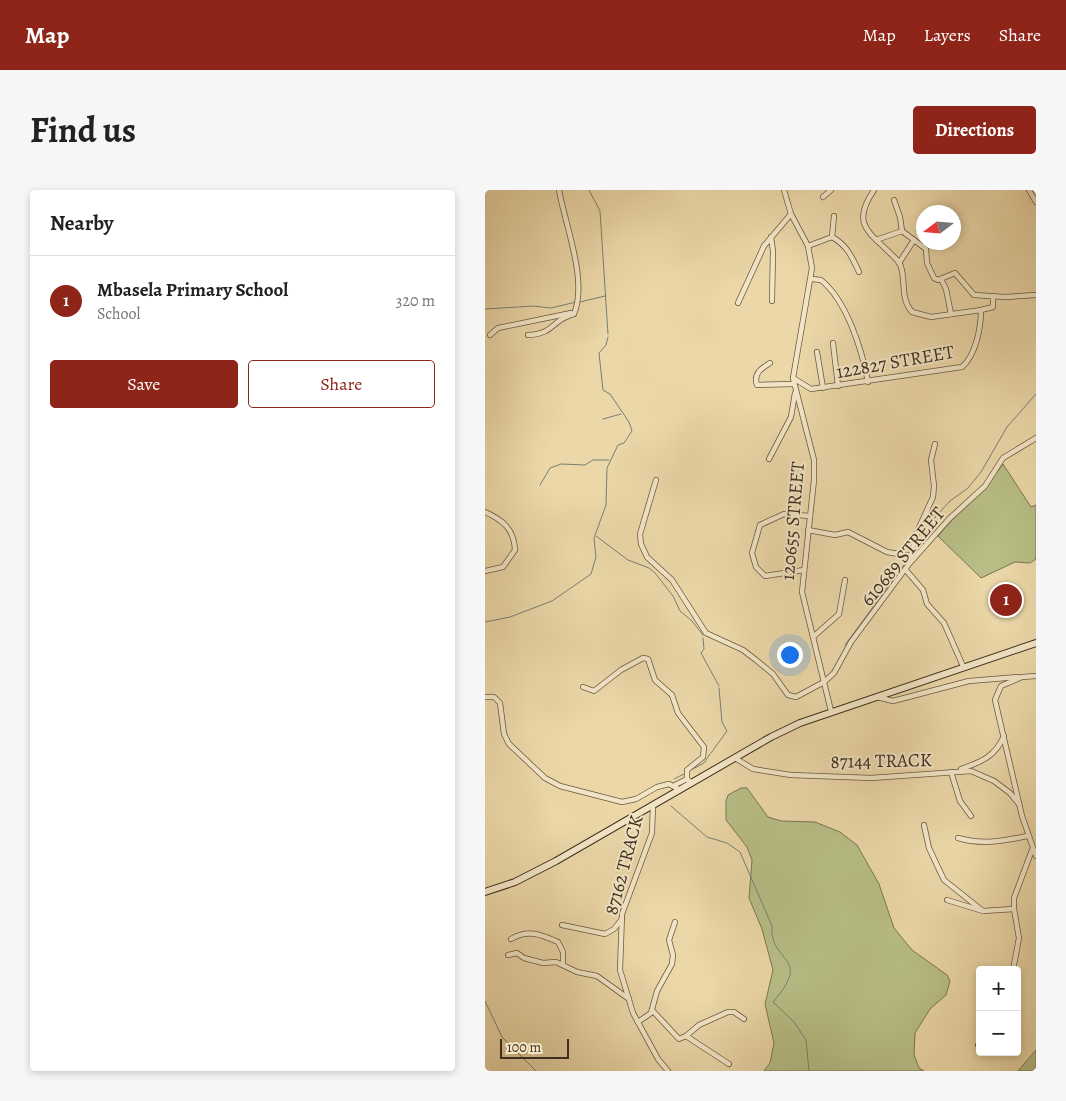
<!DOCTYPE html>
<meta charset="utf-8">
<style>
:root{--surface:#fff;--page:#f6f6f6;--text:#222;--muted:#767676;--line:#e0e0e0;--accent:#8f2418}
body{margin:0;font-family:Alegreya,serif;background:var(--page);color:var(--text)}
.controls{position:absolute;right:15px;bottom:15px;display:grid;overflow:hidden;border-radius:5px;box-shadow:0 2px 8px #0003}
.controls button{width:45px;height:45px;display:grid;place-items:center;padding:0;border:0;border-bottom:1px solid var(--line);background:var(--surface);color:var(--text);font:25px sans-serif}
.compass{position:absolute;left:431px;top:15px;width:45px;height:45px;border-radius:50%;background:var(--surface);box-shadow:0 2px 8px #0003;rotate:254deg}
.scale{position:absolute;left:15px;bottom:12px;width:69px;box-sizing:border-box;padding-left:5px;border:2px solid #3e2e1d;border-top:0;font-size:14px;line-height:18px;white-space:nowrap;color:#3e2e1d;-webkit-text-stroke:4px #f2e5c6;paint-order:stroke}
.you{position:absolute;left:304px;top:464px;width:18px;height:18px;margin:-12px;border:4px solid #fff;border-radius:50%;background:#1a73e8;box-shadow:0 0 0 8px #1a73e833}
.badge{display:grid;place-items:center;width:32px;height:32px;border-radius:50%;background:var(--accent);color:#fff;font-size:16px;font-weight:700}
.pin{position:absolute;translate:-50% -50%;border:2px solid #fff;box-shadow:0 1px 5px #0006}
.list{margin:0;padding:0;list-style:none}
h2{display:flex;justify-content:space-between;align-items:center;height:65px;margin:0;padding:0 20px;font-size:21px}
h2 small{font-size:16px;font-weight:400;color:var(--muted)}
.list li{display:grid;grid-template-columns:32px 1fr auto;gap:15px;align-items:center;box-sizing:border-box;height:90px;padding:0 20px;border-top:1px solid var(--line)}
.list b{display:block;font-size:19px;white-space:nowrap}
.list p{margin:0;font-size:16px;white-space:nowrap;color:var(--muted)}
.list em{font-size:16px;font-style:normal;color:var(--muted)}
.actions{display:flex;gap:10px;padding:15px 20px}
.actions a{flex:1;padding:11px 0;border:1px solid var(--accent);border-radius:5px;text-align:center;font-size:18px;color:var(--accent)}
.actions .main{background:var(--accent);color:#fff}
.map{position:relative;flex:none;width:551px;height:881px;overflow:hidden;border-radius:5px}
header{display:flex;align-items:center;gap:30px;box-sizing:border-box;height:70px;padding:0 25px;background:var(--accent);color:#fff}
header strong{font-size:24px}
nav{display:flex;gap:28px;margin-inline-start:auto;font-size:18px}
.intro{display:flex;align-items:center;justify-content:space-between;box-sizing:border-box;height:120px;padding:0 30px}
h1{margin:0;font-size:35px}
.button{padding:12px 22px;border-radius:5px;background:var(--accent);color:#fff;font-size:18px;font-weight:700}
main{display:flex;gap:30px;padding:0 30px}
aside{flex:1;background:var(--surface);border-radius:5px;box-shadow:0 2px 8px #0003}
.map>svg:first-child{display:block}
.green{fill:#b8be86;stroke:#7b7652}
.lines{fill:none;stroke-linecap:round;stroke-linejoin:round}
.stream{stroke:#768176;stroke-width:1}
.minor-casing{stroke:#695840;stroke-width:6}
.secondary-casing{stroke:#3e2e1d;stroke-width:8}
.minor{stroke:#f2e5c6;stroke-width:4.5}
.secondary{stroke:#f2e5c6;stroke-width:6}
.labels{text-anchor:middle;stroke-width:4;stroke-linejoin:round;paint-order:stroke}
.street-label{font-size:19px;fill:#3e2e1d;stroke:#f2e5c6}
</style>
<header>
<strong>Map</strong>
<nav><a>Map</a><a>Layers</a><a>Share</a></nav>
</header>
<div class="intro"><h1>Find us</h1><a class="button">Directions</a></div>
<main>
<aside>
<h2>Nearby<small></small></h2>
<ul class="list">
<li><span class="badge">1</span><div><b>Mbasela Primary School</b><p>School</p></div><em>320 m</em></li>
</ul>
<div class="actions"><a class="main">Save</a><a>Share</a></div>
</aside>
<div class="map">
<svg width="551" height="881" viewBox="0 0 551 881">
<rect width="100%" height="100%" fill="#ebd7a8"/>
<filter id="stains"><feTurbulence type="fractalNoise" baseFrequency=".004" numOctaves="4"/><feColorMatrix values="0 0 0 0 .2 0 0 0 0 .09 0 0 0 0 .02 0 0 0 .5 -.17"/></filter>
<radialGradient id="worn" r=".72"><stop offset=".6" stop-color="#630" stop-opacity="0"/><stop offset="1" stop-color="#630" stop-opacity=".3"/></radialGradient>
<g class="green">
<path d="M518 274 546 317 551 315V369L545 373 530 372 496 388 453 346C474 320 499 301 518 274Z"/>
<path d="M256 598H262L283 627 296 631 330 632 355 642 372 655 394 694 409 738 427 760 462 785 465 791 461 805 445 819 430 843 429 865 434 878 439 881H279L285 873 289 853 280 814 288 780 277 739 264 708 267 670 262 657 241 630V611L243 605Z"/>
<path d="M551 860V881H533Z"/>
</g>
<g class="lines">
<g class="stream">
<path d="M104 0 115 21 123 144"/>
<path d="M95 112 120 106"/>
<path d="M0 119 48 116 66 118 91 112"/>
<path d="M118 229 136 224"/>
<path d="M55 295 65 278 76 274 100 275 108 270H124"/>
<path d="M111 346 143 370 164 378 170 383 188 406 195 421 207 431 218 445"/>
<path d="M428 365 451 326 465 311 483 298 496 282 522 237 551 204"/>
<path d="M0 432 25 427 67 411 106 384 111 367 109 348 121 315 122 278 133 255 139 253 147 241 144 232 125 204 118 200 114 163 121 155 123 147"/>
<path d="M218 448 219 459 216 463 234 496"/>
<path d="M360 455 422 371"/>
<path d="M226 563 242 541 237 532 234 498"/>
<path d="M204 581 219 573 225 564"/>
<path d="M189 589 199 584"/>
<path d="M186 616 222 647 242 653 255 662 287 736C284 774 329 765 288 812L309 832 321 850 324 881"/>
<path d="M0 811 17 847 51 881"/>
</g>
<defs>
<g id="minor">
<path d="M299 0 306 24 323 56 327 78 308 188 329 270V290L317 402 346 521"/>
<path d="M389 0C366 34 383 41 407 65 410 68 415 72 416 77 421 93 415 108 427 122L446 127 496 120"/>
<path d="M544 0 551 12"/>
<path d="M338 7 346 0"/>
<path d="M409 10 415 27 417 41 441 59 442 73 449 88 453 90 470 83 489 105 520 107 551 105"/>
<path d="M286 47 288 61 287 111"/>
<path d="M347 47C362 55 367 67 374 82"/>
<path d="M347 47 349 26"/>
<path d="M391 50 417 41"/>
<path d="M323 56 347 47"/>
<path d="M414 73 429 50"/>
<path d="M327 89 336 90C362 111 377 160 383 192"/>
<path d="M456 89 461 99 466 124"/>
<path d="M253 113 279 56 306 24"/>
<path d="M5 145 13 138 86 123"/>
<path d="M43 145C70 144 67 129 89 124 103 90 80 35 74 0"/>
<path d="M348 153 353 196"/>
<path d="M332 162 338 198"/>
<path d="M285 173C277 178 268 183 272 195L309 194"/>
<path d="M308 188 326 199 477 177C491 165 496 137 496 120L508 117V107"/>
<path d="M284 269 306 227 310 203"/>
<path d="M171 290 155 344 156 354 162 367 187 390 221 443 258 460 271 470 288 484 303 505 311 507 339 492 349 483 366 452 424 374 464 329 500 296 518 268 551 248"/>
<path d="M0 322C18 330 29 339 30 360L18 377 0 381"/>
<path d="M323 340 350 345 363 342 402 362 425 366"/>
<path d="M424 373 432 342 448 307 449 296 446 270 450 254"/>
<path d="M420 379 438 400 442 414 459 433 478 476"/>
<path d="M319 380 280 386 271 377 267 363 275 335 299 324 325 326"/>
<path d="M328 447 354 424 360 390"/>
<path d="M551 486 537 487 516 496 510 510 537 626 551 666"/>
<path d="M98 497 109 501 136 480 158 468 163 469 170 490 187 505 193 523 219 557 218 567 202 580V589L207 593"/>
<path d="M0 507H9L15 513 19 544 24 554 60 588 75 596 137 612 151 609 172 597 184 594 195 600"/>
<path d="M392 507 408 511 484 491 533 487"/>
<path d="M250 568 268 579 306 585 386 588 486 581 509 591 525 603 534 614"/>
<path d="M476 579C496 572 510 567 519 546"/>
<path d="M466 582 475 611 486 626"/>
<path d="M190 595 202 589"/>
<path d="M168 615 167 643 137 724 135 780 148 823 173 869 183 881"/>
<path d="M439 635 444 658 459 690 498 721"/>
<path d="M473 648C497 655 519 651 542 646"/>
<path d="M462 710 498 721 529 719"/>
<path d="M77 735 120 744 129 739 137 729"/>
<path d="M26 749C43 739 55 744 73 752L78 762V775"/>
<path d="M23 765 32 763 39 768 58 773 71 772 92 782 112 786 144 809"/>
<path d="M528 780 534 748 529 719V708L547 660"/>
<path d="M167 820 194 849 201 846 214 835 243 822H249L259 829"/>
<path d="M153 832 166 823 172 801 187 774 188 765 184 750 190 732"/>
<path d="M201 846 244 874"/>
<path d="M493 855 495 853"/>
</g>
<path id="secondary" d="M0 702 30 692 71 671 286 547 315 533 551 453"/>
</defs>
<use href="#minor" class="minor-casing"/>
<use href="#secondary" class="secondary-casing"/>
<use href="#minor" class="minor"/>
<use href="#secondary" class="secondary"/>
</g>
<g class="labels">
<g class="street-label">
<text transform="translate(410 171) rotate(-10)" y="7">122827 STREET</text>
<text transform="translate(307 331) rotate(-85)" y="7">120655 STREET</text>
<text transform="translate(417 366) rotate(-51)" y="7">610689 STREET</text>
<text transform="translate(396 570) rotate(-1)" y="7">87144 TRACK</text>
<text transform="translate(138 675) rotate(-75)" y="7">87162 TRACK</text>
</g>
</g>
<rect width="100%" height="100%" filter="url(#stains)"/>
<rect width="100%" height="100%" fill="url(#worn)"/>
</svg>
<div class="controls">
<button>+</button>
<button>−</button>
</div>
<svg class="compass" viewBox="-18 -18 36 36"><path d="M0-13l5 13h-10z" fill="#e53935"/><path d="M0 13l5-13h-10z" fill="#767676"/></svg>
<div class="scale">100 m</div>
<div class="you"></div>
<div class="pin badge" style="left:521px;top:410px">1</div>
</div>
</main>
